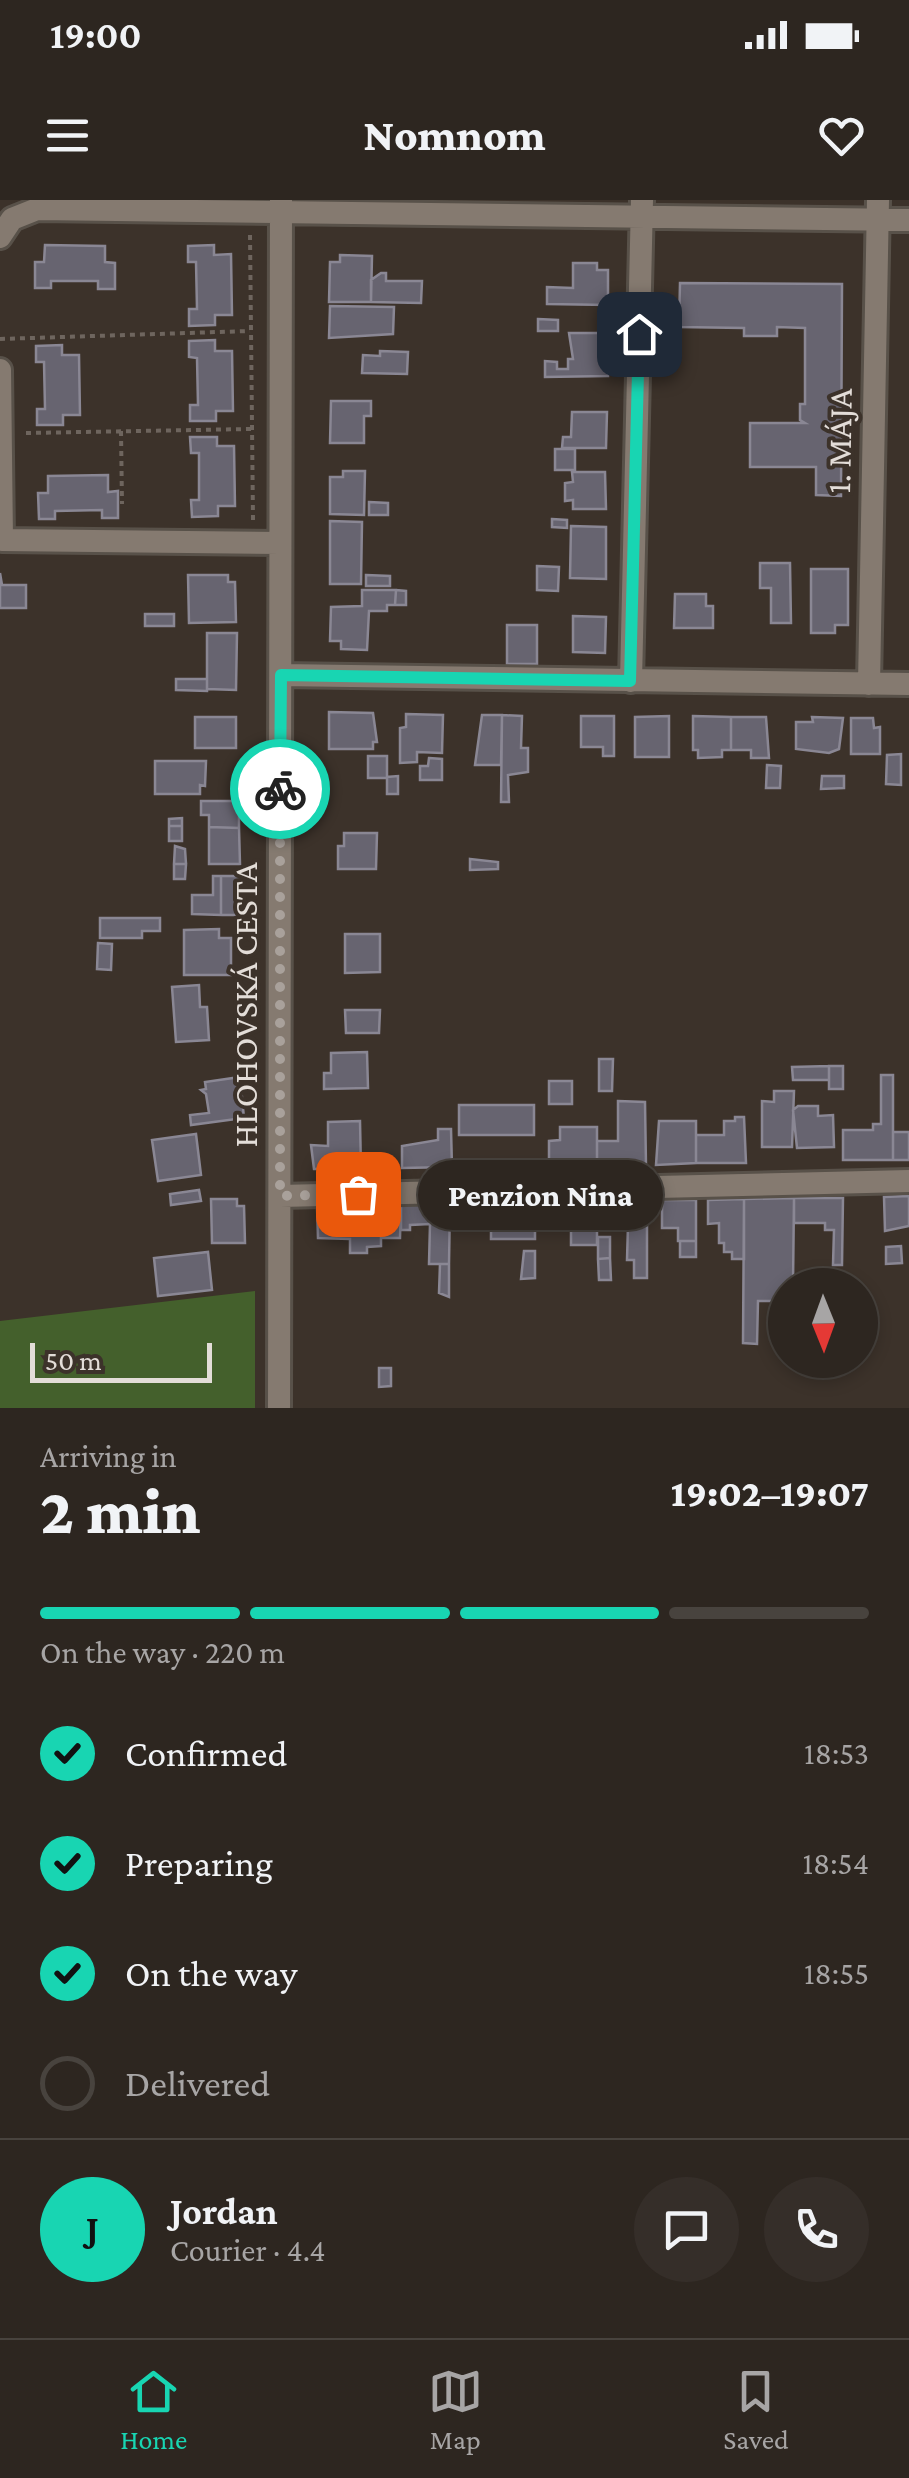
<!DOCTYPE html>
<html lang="en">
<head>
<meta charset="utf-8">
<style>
	:root { --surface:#2d2620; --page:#352e29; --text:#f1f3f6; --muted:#a7a5a5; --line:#48433e; --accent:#18d5b2 }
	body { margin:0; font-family:"Crimson Pro",serif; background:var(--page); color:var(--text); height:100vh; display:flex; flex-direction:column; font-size:38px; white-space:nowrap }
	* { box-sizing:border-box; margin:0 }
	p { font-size:32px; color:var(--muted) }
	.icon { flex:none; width:55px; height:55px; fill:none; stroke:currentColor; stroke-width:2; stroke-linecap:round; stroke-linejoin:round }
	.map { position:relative; height:1208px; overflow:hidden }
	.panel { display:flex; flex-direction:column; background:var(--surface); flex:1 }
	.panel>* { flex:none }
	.needle { width:65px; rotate:179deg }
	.buttons { position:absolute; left:768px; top:1068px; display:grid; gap:20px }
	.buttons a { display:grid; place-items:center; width:110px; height:110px; border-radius:50%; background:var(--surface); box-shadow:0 5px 15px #0003,0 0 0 2px var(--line); font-size:50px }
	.scale { position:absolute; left:30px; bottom:25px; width:182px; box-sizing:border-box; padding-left:10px; border:5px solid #e3ddd8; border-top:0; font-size:28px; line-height:35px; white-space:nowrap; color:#e3ddd8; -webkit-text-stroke:8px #3c322a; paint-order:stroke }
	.pin { position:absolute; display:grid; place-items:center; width:85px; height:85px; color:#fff; margin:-42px; border-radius:20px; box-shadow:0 5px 15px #0006 }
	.courier { position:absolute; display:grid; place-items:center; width:100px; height:100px; margin:-50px; border:8px solid #18d5b2; border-radius:50%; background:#fff; color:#222; box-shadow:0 2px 12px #0007 }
	.bubble { position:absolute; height:70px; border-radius:35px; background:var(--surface); box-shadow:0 5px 15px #0003,0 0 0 2px var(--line); font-size:32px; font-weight:800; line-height:70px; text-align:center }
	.overview em { font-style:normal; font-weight:800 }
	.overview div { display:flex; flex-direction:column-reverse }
	.overview { display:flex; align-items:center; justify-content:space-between; height:170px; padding:0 40px }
	h1 { font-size:65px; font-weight:800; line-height:75px }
	.bar { display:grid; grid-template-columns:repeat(4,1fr); gap:15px 10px; align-content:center; height:120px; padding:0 40px }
	.bar i { height:12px; border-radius:8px; background:var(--line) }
	.bar .selected { background:var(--accent) }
	.bar p { grid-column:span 4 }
	.line { display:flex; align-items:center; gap:25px; padding:0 40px; border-top:2px solid var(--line) }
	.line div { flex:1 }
	.round { display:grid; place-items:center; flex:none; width:105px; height:105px; border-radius:52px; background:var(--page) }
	ol { padding:0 40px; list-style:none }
	li { display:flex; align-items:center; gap:30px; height:110px }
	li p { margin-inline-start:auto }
	li .icon { padding:10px; border-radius:50%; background:var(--accent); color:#111; stroke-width:4 }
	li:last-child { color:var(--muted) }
	li i { width:55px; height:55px; border:5px solid var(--line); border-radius:50% }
	.status { display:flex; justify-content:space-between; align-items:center; height:70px; padding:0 50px; background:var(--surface); direction:ltr }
	.status svg { height:28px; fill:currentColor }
	header { display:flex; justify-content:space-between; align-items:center; height:130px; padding:0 40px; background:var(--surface); font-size:45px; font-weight:800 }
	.dock { display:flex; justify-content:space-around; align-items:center; height:140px; border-top:2px solid var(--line); background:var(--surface); font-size:28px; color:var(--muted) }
	.dock a { display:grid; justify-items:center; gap:5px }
	.dock .selected { color:var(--accent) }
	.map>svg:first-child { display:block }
	.green { fill:#44602c }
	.building { fill:#676470; stroke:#8a8794; stroke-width:2.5 }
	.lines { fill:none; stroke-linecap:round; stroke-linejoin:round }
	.minor-casing { stroke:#585149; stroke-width:28 }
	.path { stroke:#6e655e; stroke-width:4; stroke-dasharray:5 5; stroke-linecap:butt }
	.minor { stroke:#857a70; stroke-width:22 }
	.done { stroke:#a9a19b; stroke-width:10; stroke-dasharray:0 18 }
	.route { stroke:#18d5b2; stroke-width:12 }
	.labels { text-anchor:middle; stroke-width:8; stroke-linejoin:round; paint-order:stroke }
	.street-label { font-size:35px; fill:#e3ddd8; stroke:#3c322a }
</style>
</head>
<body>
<div class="status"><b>19:00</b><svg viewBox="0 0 49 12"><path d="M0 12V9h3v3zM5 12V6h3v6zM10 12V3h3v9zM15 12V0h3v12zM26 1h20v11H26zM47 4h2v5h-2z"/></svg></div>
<header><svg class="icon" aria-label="menu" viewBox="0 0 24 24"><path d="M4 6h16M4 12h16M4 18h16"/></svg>Nomnom<svg class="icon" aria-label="heart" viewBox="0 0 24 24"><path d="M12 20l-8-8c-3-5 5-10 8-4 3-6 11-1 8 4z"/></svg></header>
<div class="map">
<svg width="909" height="1208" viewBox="0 0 909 1208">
	<rect width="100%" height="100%" fill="#3c322a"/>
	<path class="green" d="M255,1091V1208H0V1121Z"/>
	<path class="building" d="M45,45L105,46V62L115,63V89H98V81H51V88H35V62H44Z
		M214,45V55L231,54L232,115H215V125L189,126V109H197L196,62H188V46Z
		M340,55L372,56L371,102H329L330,62H340Z
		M573,63H597V70H608V105L547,104V87L573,88Z
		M381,73H386V81H422L421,103L371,102V80Z
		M680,83L842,84L841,296L816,295V267H750V223H805L800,220V204H805V128L777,127V136H744V128L679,127Z
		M330,106L394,107L393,134L329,138Z
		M538,119L558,120V131H538Z
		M569,133H599V140H608V176L545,177V161L557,162V169H568V159H573Z
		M215,140V151H232L233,211H216V221H190V205H198L197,158L189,157V141Z
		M62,145V155H79L80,215H63V225H37V209H45L44,162H36V146Z
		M380,151L408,152L407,174L362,173L363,155L380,156Z
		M331,201H371V216H364V243H330Z
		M572,212H607L606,248H562L563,237H571Z
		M190,237H217V246H234L235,306H218V316L192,317L191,300H199V253H191Z
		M555,249H575V270H555Z
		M343,271H365L364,315L330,314V277H343Z
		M572,272H605L606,309H573V300L565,301V283L573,282Z
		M108,275V292L118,291V318H102V310L55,311V319H39L38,293H48V276Z
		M369,302L388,303V315H369Z
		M552,319L567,320V328L552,327Z
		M330,321L362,322L361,384H330Z
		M571,326L606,327V379L570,378Z
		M760,363H790L791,423H771V388H760Z
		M537,366L559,367L558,391L537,390Z
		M811,369H848V425H835V433H811Z
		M0,373L2,385H26V408H0Z
		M188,375H228V382H235L236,422L189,423Z
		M366,375L390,376V386H366Z
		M362,390H396L395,405H387V411H369L367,450L341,449V441H330L331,407L362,406Z
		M396,390L406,391V405H395Z
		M675,394H706V406H713V428H674Z
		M145,414H174V426H145Z
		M573,416L606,417L605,453L573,452Z
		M507,425H537V464H507Z
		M207,433H237L236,490L207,489Z
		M176,479H207V491L176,490Z
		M329,512L373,513L377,542H373V549H329Z
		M406,514L443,515L442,553L417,552V562L400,563V528L406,527Z
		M482,515H502L501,565H475Z
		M502,515L522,516L521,548H528V572L508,575L509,602H501Z
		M581,516H614V556H603V547H581Z
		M669,516V557H635V517Z
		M693,516L731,517V550H722V557L698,558V550H693Z
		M195,517H236V548H195Z
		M731,517H766L769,558H751V550H731Z
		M812,517L843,518L839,549L829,553L796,549V522H813Z
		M851,518H873L874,528L880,527V554H851Z
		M901,554V585L886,584L887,555Z
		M368,556H387V578H368Z
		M429,558L442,559V580H420V566H428Z
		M155,561H206L205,586L200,585V594H155Z
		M767,565L781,566L780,588H766Z
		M398,576V594H387V577Z
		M822,576H844V588L821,589Z
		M201,601H239V628L209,627V615H201Z
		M182,618V626H169V619Z
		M169,626H182V641H169Z
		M209,627L239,628L240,664H209Z
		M344,633H377L376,669H338V646H344Z
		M175,646L185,649L186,664H174Z
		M470,659L498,662V669L470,670Z
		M174,664H186L185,679H174Z
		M213,676H221V715L192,714V695H213Z
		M221,676H240V715H221Z
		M100,718H160V731H142V738H100Z
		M219,729V738H231V775H184V730Z
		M345,734H380V772L345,773Z
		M98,743L112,744L111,770L97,769Z
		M199,785L200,807H207L209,840L176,842L172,787Z
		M345,810H380L379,833H346Z
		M367,852L368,888L324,889V873H331V853Z
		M599,859H613L612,891H599Z
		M829,866H843V889H829Z
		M829,866V880H793L792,867Z
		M881,875H893V960H843V930H873V924H881Z
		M240,877L244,918L191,925L190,915L209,913L206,894L201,890L206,889L205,882Z
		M549,881H572V904H549Z
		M774,891H794L792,947H762V901L774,902Z
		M618,901L645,902L646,966H597V941H618Z
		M459,905H534V935H459Z
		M798,906H818V916L833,915L834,947L797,948L793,910Z
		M735,917H744L746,963H696V935H724V921H735Z
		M360,921L361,969H314L311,945L328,946V922Z
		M659,921H696V963L656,965Z
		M560,927H597V966H549V941L560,940Z
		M438,929H451L452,967L402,968V946L438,940Z
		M893,932H909V960H893Z
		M196,934L201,975L158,981L152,940Z
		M199,990L201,1001L171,1005L170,994Z
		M909,996V1026L885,1031L884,997Z
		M794,998H843L842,1065H833L834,1030H825V1023H794Z
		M794,998L793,1085H785V1101H758L757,1144L743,1143L744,999Z
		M211,999H237V1006H244L245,1043H212Z
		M744,999V1059H732V1052H724V1043H719V1023L708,1024V1000Z
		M662,1000H696V1041H678V1028H662Z
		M608,1001H647V1078H634V1060H627L628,1025H608Z
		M597,1002V1045H571V1028H547V1003Z
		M535,1003V1039H491V1014L499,1013V1004Z
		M450,1004L449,1064H429L430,1024L410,1025V1030H401V1005Z
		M401,1005L400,1038H381V1046L367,1047V1053H350V1039L318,1038L317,1006Z
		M598,1037H610V1058L598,1059Z
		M680,1041H696V1057H680Z
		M901,1046L902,1063L886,1064V1047Z
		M524,1051H535V1078L521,1079Z
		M208,1052L212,1090L158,1096L154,1058Z
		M610,1058L611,1080H599L598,1059Z
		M440,1064H449V1097L439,1093Z
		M379,1168H391V1186L379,1187Z"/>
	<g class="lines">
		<defs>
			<path id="minor" d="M0,37L12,19L37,9L909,20
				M0,170L2,340L280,343
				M281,475L909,484
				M631,481L642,0
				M869,484L878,0
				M280,996L909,981
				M279,1208L281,0"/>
		</defs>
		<use href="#minor" class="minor-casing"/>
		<path class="path" d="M250,35L253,320
			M0,139L250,131
			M121,231L122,304
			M26,233L251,229"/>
		<use href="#minor" class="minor"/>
	</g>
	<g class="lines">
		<path class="done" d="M280,589V996L358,994"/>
		<path class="route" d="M280,589L281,475L630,481L639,134"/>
	</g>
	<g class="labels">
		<g class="street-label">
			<text transform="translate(839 241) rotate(-89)" y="12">1. MÁJA</text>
			<text transform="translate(245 805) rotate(-90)" y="12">HLOHOVSKÁ CESTA</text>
		</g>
	</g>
</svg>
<div class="buttons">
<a><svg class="needle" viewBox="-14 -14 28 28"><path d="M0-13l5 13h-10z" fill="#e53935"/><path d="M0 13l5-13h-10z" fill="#a7a5a5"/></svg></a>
</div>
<div class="scale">50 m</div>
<div class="pin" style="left:358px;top:994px;background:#ea580c"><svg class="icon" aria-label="bag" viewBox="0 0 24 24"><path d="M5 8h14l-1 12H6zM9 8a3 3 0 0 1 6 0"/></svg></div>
<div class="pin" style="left:639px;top:134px;background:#1f2937"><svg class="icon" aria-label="home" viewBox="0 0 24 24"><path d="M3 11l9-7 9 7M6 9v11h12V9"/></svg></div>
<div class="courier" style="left:280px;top:589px"><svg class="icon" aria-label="bike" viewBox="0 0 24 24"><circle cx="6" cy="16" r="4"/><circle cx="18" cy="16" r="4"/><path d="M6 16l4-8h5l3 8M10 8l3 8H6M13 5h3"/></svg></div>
<div class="bubble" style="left:418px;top:960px;width:245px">Penzion Nina</div>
</div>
<section class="panel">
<div class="overview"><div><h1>2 min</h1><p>Arriving in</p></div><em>19:02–19:07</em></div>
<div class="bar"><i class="selected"></i><i class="selected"></i><i class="selected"></i><i></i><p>On the way · 220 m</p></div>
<ol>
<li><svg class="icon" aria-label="check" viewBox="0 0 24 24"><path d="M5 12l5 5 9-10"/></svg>Confirmed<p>18:53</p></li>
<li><svg class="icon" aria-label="check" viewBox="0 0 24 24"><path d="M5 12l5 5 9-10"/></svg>Preparing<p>18:54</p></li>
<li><svg class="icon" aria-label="check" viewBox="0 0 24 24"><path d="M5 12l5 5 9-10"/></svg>On the way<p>18:55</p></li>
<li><i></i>Delivered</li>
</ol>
<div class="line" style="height:180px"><b class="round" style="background:var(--accent);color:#111">J</b><div><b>Jordan</b><p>Courier · 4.4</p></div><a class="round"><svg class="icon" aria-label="chat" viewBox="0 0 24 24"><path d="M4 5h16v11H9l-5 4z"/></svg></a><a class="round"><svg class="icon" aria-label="phone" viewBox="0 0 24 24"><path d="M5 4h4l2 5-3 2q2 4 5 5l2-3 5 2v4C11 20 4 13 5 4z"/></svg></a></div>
</section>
<nav class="dock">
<a class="selected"><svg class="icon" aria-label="home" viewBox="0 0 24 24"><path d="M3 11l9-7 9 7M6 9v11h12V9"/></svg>Home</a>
<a><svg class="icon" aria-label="map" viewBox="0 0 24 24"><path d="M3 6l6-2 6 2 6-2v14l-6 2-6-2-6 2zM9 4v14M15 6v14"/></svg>Map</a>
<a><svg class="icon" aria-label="saved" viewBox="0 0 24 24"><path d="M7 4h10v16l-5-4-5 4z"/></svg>Saved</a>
</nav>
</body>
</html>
